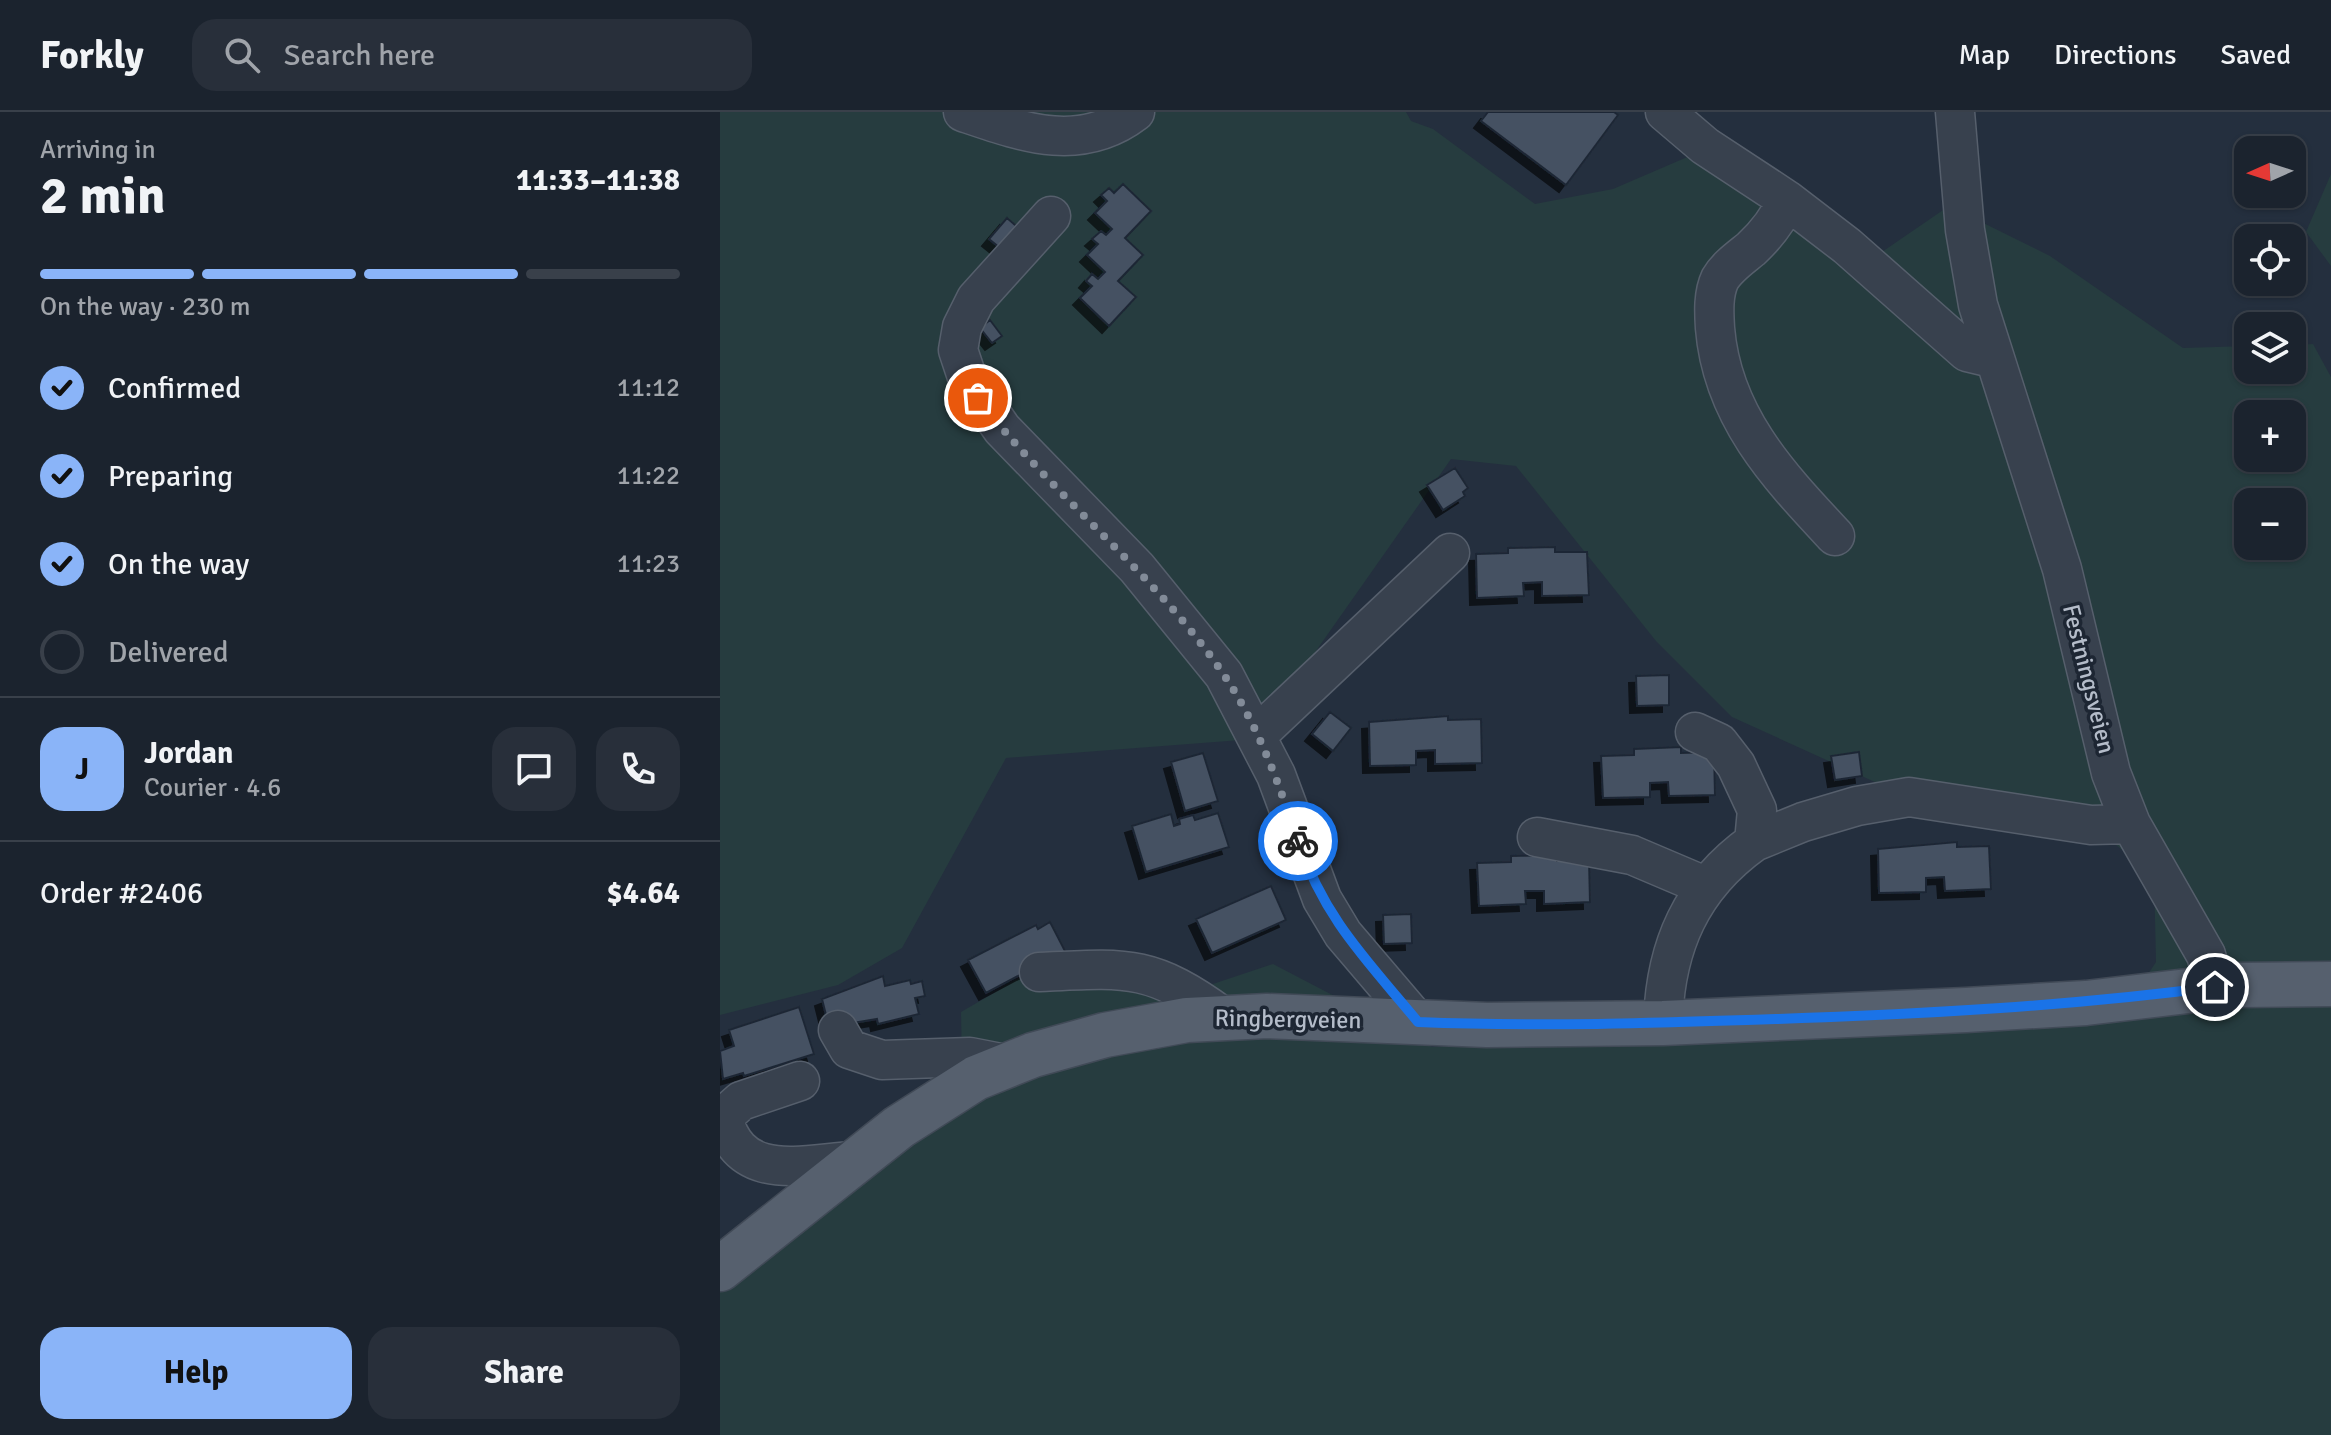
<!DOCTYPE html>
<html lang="en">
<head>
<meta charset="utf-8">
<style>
	:root { --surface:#1b232e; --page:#282f3a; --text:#f1f3f6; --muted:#a0a4aa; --line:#39404a; --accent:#8ab4f8 }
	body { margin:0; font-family:Signika,sans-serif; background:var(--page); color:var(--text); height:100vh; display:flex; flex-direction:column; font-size:30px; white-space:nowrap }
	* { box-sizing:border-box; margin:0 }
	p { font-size:26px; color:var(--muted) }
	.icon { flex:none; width:44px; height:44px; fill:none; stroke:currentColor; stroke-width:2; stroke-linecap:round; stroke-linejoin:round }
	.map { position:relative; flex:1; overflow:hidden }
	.side { display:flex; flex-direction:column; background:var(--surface); width:720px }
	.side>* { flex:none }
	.needle { width:52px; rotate:267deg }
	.tools { position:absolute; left:1514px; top:24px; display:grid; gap:16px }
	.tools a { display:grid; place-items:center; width:72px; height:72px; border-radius:16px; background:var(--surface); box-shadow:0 2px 6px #0004,0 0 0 2px var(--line); font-size:40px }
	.pin { position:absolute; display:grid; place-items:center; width:68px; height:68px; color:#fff; margin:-34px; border:4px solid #fff; border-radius:50%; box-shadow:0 2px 8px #0007 }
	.courier { position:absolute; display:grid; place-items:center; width:80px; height:80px; margin:-40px; border:6px solid #1a73e8; border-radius:50%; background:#fff; color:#222; box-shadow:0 2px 10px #0007 }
	.headline em { font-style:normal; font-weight:700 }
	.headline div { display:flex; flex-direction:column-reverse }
	.headline { display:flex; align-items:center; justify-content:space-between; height:136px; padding:0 40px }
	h1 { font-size:52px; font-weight:700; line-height:60px }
	.bar { display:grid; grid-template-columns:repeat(4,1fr); gap:12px 8px; align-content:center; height:96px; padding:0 40px }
	.bar i { height:10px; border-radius:6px; background:var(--line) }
	.bar .active { background:var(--accent) }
	.bar p { grid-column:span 4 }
	.line { display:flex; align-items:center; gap:20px; padding:0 40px; border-top:2px solid var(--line) }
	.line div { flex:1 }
	.round { display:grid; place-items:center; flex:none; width:84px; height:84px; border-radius:24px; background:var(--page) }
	ol { padding:0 40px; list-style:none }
	li { display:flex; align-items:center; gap:24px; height:88px }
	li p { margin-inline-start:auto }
	li .icon { padding:8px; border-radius:50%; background:var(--accent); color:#111; stroke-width:4 }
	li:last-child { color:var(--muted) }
	li i { width:44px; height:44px; border:4px solid var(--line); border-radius:50% }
	.cta { display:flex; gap:16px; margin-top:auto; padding:16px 40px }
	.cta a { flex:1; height:92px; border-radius:24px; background:var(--accent); color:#111; font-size:32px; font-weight:700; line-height:92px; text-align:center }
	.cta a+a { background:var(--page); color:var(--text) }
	header { display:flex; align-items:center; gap:48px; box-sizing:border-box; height:112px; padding:0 40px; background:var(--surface); border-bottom:2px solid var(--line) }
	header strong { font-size:38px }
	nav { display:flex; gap:44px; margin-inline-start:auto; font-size:28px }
	.search { width:560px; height:72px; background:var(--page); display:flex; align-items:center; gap:20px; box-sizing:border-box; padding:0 28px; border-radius:24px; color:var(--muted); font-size:30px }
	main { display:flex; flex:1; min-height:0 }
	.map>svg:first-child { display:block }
	.green { fill:#263c3f; fill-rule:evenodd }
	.building { fill:#455162; stroke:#1f2835; stroke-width:2; filter:url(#shadow) }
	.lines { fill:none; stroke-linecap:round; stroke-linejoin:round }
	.minor-casing { stroke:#565f6c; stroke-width:41 }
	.major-casing { stroke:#414a57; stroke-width:47 }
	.minor { stroke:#38414e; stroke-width:38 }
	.major { stroke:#56606e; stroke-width:44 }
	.done { stroke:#828b98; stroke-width:8; stroke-dasharray:0 14.4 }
	.route { stroke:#1a73e8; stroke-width:10 }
	.labels { text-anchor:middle; stroke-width:7; stroke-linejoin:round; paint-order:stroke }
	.street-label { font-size:24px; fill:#b4bcc9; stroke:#1d2633 }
</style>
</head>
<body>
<header>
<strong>Forkly</strong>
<div class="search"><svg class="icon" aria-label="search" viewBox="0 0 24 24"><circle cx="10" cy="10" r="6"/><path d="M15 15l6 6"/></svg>Search here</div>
<nav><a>Map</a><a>Directions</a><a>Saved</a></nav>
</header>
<main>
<section class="side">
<div class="headline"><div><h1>2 min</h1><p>Arriving in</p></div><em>11:33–11:38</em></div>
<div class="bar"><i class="active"></i><i class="active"></i><i class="active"></i><i></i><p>On the way · 230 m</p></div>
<ol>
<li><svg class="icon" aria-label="check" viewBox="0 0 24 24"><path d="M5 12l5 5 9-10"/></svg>Confirmed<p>11:12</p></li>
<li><svg class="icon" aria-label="check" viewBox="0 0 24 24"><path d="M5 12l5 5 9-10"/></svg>Preparing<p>11:22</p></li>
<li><svg class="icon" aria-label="check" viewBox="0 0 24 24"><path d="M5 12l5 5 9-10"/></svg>On the way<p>11:23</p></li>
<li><i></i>Delivered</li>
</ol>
<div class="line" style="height:144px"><b class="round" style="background:var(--accent);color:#111">J</b><div><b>Jordan</b><p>Courier · 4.6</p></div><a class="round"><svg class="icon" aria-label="chat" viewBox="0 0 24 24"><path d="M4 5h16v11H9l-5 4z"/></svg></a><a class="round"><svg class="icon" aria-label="phone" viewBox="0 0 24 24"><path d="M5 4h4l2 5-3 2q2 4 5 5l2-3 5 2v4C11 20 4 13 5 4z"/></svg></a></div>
<div class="line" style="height:104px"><div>Order #2406</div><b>$4.64</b></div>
<div class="cta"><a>Help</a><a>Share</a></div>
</section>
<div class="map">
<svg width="1611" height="1323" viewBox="0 0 1611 1323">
	<defs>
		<filter id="shadow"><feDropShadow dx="-7" dy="7" stdDeviation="0" flood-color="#0009"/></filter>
	</defs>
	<rect width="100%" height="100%" fill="#242f3e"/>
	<path class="green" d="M0,0H686L691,9L713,17L815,92L893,77L979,40L1143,153L1229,94L1330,144L1463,236L1528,234V258H1572V233L1593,232L1611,265V1323H0V1133L242,952L241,900L305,863L466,881L553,852L712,935L1407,894L1436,850L1434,763L1354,700L1157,671L1012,605L936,529L796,354L731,347L534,627L286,646L182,836L118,873L0,903ZM1528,302H1572V346H1528ZM1528,390H1572V434H1528Z
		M1611,62V154L1586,120Z"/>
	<path class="building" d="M768,0H894L898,3L846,73L761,9Z
		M403,72L431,99L405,126L423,143L398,169L416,185L389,214L360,186L372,174L366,169L372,162L378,167L385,160L367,143L378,132L372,127L381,119L386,123L392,117L375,101L387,89L381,83L389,76L394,81Z
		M287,106L302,119L285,140L269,127Z
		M270,208L282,224L272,231L260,216Z
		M735,356L748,376L743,380L745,384L723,398L707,373Z
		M835,435V440H867L869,483L822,484V470L803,471L804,484L757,486L756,442L788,441V436Z
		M949,563V593L917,594L916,564Z
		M610,600L631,616L613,639L592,622Z
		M728,604V608L761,607L762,651L715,652V638L696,639V653L650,654L649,610Z
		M961,635V641L994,640L995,683L949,684L948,670L930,671V685L883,686L881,644L914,643V637Z
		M1139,640L1142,664L1115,668L1111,644Z
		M483,641L498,689L465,699L451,650Z
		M498,701L509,735L426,760L412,714L451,702L454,714L460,712L459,707L473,703L475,708Z
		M1237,730V735L1269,734L1271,777L1225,779L1224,765L1206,766V780L1159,781L1158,737Z
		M837,743V749L869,748L870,790L824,792V779H805L806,792L759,794L757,751L791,750V744Z
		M551,774L566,808L492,841L476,807Z
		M691,802L692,831L664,832L663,803Z
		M330,810L345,839L266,881L248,848L316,813L318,817Z
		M163,864L165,874L190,868L191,872L202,869L205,884L195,886L199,902L158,912L157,907L109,915L102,887Z
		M79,895L94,942L24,964L23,961L3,967L0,939L14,934L9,918Z"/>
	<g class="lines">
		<defs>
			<path id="minor" d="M243,0C302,20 360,42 415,0
				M945,0L985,34L1067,88L1127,134L1247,240L1272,246
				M1235,0L1245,118L1258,193L1342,457L1391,661L1411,712L1486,843L1495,875
				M1067,88C1059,106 1046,123 1031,137C1020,146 1007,155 1000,167C993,182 994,200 995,216C1002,304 1058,363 1115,424
				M331,104L256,187L242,215L238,238L248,268L282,317L417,456L504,563L556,663L602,787L623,822L698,910
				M537,623L730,441
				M817,725L912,743L985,774
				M1034,730L1083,710L1137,694L1189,685L1371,713L1411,712
				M319,860C404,856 430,851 502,904
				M943,911C945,835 971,775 1034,730L1037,698L1016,653L999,631L975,620
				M118,918L129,937L162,948L250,945L286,952
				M80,969L21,989L3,1005C20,1073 84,1051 135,1049"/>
			<path id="major" d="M0,1157L179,1015L256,966L313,943L385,923L467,908L547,904L767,913L943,911L1246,898L1366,891L1518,873L1611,872"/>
		</defs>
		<use href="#minor" class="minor-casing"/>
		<use href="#major" class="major-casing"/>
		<use href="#minor" class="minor"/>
		<use href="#major" class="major"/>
	</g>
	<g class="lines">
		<path class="done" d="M258,286C333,385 434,460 504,563C538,613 559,672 578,729"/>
		<path class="route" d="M578,729C605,808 647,848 698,910C818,915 937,911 1057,907C1204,902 1349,894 1495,875"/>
	</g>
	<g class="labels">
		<g class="street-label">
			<text transform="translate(1369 567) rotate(76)" y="8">Festningsveien</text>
			<text transform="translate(568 907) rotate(1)" y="8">Ringbergveien</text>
		</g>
	</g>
</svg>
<div class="tools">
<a><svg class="needle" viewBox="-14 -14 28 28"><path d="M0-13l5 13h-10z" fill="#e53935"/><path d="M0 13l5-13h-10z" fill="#a0a4aa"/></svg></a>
<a><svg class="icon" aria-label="locate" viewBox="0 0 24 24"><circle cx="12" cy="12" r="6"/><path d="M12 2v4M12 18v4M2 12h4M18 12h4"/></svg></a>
<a><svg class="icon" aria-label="layers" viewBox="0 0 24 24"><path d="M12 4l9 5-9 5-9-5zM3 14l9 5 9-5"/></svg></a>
<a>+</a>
<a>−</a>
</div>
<div class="pin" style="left:258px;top:286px;background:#ea580c"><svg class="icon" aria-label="bag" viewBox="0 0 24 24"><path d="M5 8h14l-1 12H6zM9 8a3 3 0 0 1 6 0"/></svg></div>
<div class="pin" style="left:1495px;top:875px;background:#1f2937"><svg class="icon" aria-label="home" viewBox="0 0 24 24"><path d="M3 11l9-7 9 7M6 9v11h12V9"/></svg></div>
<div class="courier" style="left:578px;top:729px"><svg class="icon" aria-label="bike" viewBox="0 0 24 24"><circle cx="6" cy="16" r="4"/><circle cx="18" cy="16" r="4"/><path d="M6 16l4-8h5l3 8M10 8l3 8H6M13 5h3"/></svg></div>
</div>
</main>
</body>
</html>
